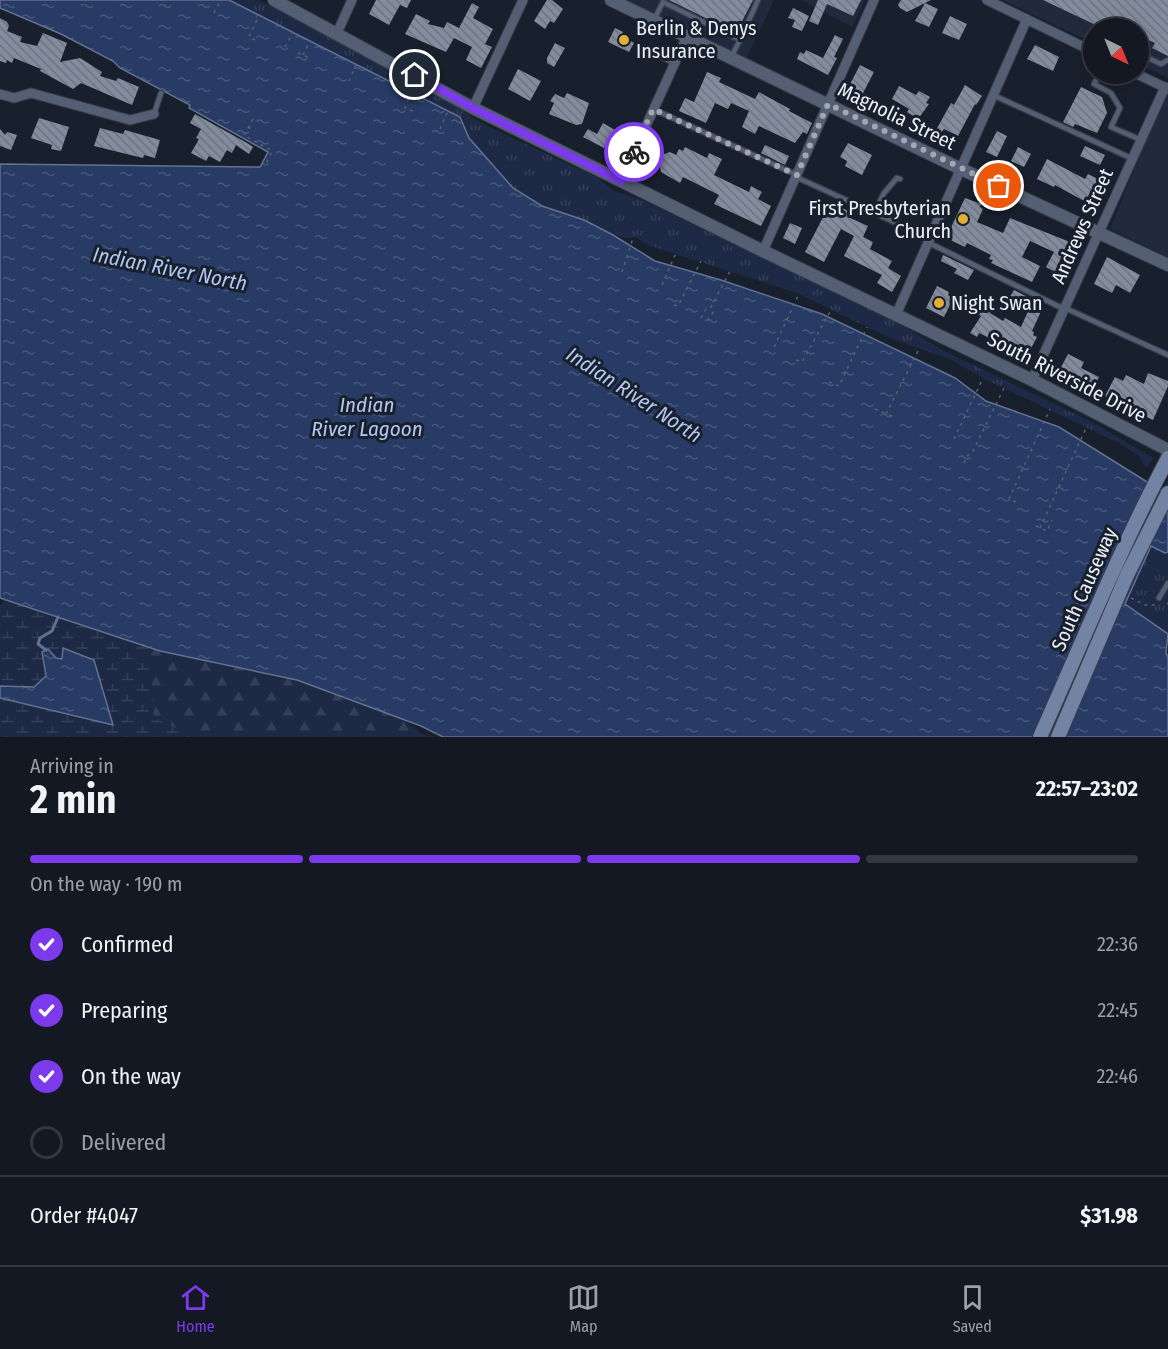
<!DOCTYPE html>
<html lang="en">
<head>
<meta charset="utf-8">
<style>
	:root { --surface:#131822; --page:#20252f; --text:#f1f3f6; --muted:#9da0a5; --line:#323740; --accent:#7c3aed }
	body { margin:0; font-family:"Fira Sans Condensed",sans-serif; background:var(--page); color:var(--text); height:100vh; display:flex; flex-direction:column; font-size:22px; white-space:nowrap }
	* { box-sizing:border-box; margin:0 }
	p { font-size:20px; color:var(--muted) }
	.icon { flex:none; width:33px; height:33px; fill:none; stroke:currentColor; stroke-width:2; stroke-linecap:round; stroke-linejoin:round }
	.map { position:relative; height:737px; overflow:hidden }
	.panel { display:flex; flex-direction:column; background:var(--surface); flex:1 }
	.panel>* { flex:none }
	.needle { width:39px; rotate:137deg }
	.controls { position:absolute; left:1083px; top:18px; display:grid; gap:12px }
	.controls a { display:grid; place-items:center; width:66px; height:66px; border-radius:50%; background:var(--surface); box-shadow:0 6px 24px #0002,0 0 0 2px var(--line); font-size:30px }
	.pin { position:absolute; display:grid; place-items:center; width:51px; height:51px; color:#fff; margin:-26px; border:3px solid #fff; border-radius:50%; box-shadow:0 2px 6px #0007 }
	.courier { position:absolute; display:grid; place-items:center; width:60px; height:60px; margin:-30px; border:4px solid #7c3aed; border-radius:50%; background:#fff; color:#222; box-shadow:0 2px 8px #0007 }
	.head em { font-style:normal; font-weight:700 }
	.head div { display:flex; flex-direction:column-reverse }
	.head { display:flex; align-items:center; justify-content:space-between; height:102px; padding:0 30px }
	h1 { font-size:39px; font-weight:700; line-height:45px }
	.bar { display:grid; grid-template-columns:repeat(4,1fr); gap:9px 6px; align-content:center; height:72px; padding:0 30px }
	.bar i { height:8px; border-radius:4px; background:var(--line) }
	.bar .current { background:var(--accent) }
	.bar p { grid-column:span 4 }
	.line { display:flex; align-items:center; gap:15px; padding:0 30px; border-top:2px solid var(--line) }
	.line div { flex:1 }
	ol { padding:0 30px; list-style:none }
	li { display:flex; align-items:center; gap:18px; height:66px }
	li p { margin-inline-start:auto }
	li .icon { padding:6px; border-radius:50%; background:var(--accent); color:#fff; stroke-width:4 }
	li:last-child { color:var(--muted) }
	li i { width:33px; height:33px; border:3px solid var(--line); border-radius:50% }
	.tabs { display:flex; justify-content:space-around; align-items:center; height:84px; border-top:2px solid var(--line); background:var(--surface); font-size:16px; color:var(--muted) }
	.tabs a { display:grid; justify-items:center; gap:3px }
	.tabs .current { color:var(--accent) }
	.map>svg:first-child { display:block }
	.built { fill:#21293c }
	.grass { fill:url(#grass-tufts) }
	.forest { fill:url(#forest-firs) }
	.wetland { fill:url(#wetland-marsh) }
	.water { fill:url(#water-ripples); stroke:#637191; stroke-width:1.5 }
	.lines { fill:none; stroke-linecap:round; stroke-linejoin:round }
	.stream { stroke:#637191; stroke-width:3 }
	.building { fill:url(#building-back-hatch) }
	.service-casing { stroke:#373d4a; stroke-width:7 }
	.minor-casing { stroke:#373d4a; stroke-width:11 }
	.tertiary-casing { stroke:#373d4a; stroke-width:14 }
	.secondary-casing { stroke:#373d4a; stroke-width:16 }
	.path { stroke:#5b626d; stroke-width:1.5; stroke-dasharray:3 4.5; stroke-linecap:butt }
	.service { stroke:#555f73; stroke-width:4.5 }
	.minor { stroke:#555f73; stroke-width:9 }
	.tertiary { stroke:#555f73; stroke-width:12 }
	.secondary { stroke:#7383a3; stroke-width:14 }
	.done { stroke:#a2a7b2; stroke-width:6; stroke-dasharray:0 10.8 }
	.route { stroke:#7c3aed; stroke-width:8 }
	.poi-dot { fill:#e2af34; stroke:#19202d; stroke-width:2 }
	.labels { text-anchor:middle; stroke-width:6; stroke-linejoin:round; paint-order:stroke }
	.poi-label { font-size:20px; fill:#ecf0f9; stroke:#19202d; text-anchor:start }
	.street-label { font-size:20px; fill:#ecf0f9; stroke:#19202d }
	.water-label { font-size:21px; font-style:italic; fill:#b2c7f1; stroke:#19202d }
</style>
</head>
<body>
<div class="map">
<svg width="1168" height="737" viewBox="0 0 1168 737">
	<defs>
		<pattern id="grass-tufts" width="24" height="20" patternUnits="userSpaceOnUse" patternTransform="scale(1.5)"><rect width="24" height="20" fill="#1e2a45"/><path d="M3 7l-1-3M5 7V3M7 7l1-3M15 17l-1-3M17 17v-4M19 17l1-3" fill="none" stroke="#343f57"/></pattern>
		<pattern id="forest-firs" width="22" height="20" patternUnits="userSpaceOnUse" patternTransform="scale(1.5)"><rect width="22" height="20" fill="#1e2a45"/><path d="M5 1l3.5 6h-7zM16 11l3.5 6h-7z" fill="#343f57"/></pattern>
		<pattern id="wetland-marsh" width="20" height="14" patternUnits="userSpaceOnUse" patternTransform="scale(1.5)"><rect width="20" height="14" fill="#1e2a45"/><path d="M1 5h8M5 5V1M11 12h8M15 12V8" fill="none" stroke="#343f57"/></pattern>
		<pattern id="water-ripples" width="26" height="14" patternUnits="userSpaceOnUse" patternTransform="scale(1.5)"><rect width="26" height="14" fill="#283b65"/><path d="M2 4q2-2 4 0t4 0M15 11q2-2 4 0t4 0" fill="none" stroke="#47587c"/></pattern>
		<pattern id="building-back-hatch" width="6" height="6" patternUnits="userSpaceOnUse" patternTransform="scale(1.5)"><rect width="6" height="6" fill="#838c9c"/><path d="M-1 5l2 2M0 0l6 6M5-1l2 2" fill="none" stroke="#6e7480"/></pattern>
	</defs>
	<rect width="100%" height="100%" fill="#19202d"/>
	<path class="built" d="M622,0H774L746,59Z
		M801,0H865L852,27Z
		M1002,0H1168V78L1139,64L1138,28H1094L1093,43Z
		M1168,87V257L1110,229Z"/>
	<path class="grass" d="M229,0H259L411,77L483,124L598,178L613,191L639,199L896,321L942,350L1094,423L1153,458L1147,468L1142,463L1141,457L1119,443L983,378L952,360L888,337L797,293L648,245L635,237L625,238L612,234L584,220L542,206L513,188L468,138L459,117Z
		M1168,480V634L1108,592Z"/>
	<path class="forest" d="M149,647L297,680L401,718L423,735L435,737H196L153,719Z"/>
	<path class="wetland" d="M5,599L149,647L154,718L196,737H0V698L113,724L64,648L62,660L56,658L46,676L34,687L0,686V606Z"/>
	<path class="water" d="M0,0H229L460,117L469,138L513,188L542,206L584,220L613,235L655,261L721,280L822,314L955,378L986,401L1059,427L1168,495V552L1165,553L1151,546L1125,604L1168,634L1166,653L1168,657V737H443L421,726L297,680L160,651L0,598V164L260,167L268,152L189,108L190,105L120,68L113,61L61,34L0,8Z
		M63,648L94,660L113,725L0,698V686L34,687L46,676L42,652L48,649L56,658L62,659Z"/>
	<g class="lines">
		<path class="stream" d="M46,650L38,644L40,638L52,631L58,617"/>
	</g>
	<path class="building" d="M376,0H411L407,8L400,5L389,25L369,14Z
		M547,0H552L563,9L554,23L550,21L545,29L534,21Z
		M669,0H753L736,33Z
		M818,0H861L853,16L827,4L818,25L809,21Z
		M901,0H931L925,3L938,9L929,27L915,21L925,3L907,12L900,8L898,5Z
		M1043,0H1168V56L1152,48L1155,43L1144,38L1146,33L1116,18L1111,28H1102Z
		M472,3L479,7L473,18L493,29L485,44L492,47L481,68L466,60L472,47L454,38L446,52L405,34L416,14L430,21L428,24L444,28L447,22L459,28Z
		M793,8L809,16L802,31L792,27L795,20L788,18Z
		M950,16L967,24L959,40L942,33Z
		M0,18L7,22L9,26L7,31L22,37L20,42L37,46L43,33L67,43L60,62L80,58L102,72L100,76L116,81L118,78L139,87L132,105L81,83L73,89L40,71L41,69L14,58L12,63L7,60L6,63L0,61Z
		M615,28L623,32L621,36L634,43L629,52L608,42Z
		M835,35L843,39L834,57L837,58L828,75L797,59L800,52L804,54L806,50L823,58Z
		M555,43L565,48L554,67L547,63V58Z
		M1035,45L1059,57L1053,71L1027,59Z
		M860,65L874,72L862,95L848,88Z
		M518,69L541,81L530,101L508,89Z
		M707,72L721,78L719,82L755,99L759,92L790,109L789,111L812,123L807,134L803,132L795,143L759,126L755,134L742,127L749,111L731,103L728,109L715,103L706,123L679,111L685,98L694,102Z
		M965,85L982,96L976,105L975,104L958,136L944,129L934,143L930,141L951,103L954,105Z
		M899,86L916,95L919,91L930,97L926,103L929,104L918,119L907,112L909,109L892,99Z
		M1081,87L1102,97L1107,113L1097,133L1075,124L1073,127L1063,122Z
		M567,93L589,103L582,124L576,125L549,114L554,103L550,101L555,94L564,98Z
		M195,114L247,143L253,147L249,154L236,145L232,153L227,150L220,162L209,156L206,161L191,153L199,139L196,138L201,129L190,123Z
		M39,118L69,127L61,151L51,149L52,145L31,138Z
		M603,123L615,130L604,148L583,137L588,129L597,134Z
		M100,128L123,134L125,130L160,140L155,158L144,155L143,158L94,146Z
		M0,129L5,135L7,132L17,135L11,150L0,146Z
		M997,131L1007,136L997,157L986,152Z
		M848,143L872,155L862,175L845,166L847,161L840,157Z
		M765,145L789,156L785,165L761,153Z
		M1085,146L1105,155L1100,165L1080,156Z
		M685,147L707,158L709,153L722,159L714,175L749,192L751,186L762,192L758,199L771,206L761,226L714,204L719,195L683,177L680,183L661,172L658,156L670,152L676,155L679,149L683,151Z
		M1018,147L1031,154L1024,167L1011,161Z
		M1047,159L1085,179L1088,174L1098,179L1086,202L1055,185L1054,187L1037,179Z
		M965,198L981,204L980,207L983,209L977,222L1003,233L1010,218L1075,244L1069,256L1063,253L1055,272L1046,267L1054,252L1030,241L1022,257L1040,266L1032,282L991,263L993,260L989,259L991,255L967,243L965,247L946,238Z
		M831,202L850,212L848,217L868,226L863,237L873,242L870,249L892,261L888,268L901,276L892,292L877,283L882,275L844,256L854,236L841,229L824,262L805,252Z
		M790,223L802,228L795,244L783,238Z
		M943,255L974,270L968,280L954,273L957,269L941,261Z
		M1107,257L1140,275L1130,293L1116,285L1112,293L1094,284Z
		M937,286L949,292L948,295L953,299L944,317L926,308Z
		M1014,290L1044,305L1032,331L1034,332L1033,335L1037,337L1027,356L979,333L977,337L970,333L981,316L977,314L983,303L992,307L990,313L1003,321L1005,318L1021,327L1029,309L1008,300Z
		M1068,354L1084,362L1081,368L1099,377L1094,388L1059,371Z
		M1148,373L1168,381V386L1153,420L1105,396L1115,377L1123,381L1126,375L1144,384Z"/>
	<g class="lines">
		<defs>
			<path id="service" d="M654,20L663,2L740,40L731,57
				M740,40L758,0
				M639,46L674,63
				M1138,53L1161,64L1168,60
				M1100,74L1094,84L1111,93L1120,108L1111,127L1141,140
				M993,95L1133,159
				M655,110L797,175
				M154,114L161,93
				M796,177L929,238
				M874,213L884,193L897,178L900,179
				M927,242L1064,309
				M1065,308L1168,355
				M1159,598L1168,583"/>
			<path id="minor" d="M987,0L1094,52
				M337,33L352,0
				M1137,74L1168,89
				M0,94L14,98L31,93L130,120L154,114
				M473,108L523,0
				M621,181L687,36
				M763,251L874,0
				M896,315L1027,19
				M1032,380L1165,87"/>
			<path id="tertiary" d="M274,0L473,108L763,251L1032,380L1168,450
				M611,0L959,168L1168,265"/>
			<path id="secondary" d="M1040,737C1082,643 1120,549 1168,458
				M1058,737L1127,575L1168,493"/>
		</defs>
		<use href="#service" class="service-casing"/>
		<use href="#minor" class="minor-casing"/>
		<use href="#tertiary" class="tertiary-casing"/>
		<use href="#secondary" class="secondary-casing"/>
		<path class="path" d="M214,13L221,0
			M255,40L249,37L259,15
			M285,47L293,32
			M298,53L310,58
			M303,55L310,41
			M349,81L356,64
			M411,92L405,108L413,111
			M253,119L244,135L272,151L265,166
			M248,127L255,131
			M440,129L448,111
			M622,272L633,238
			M662,285L676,253
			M674,305L678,306L701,261
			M701,318L706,309L710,307
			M708,321L713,312L711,307L730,271
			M774,347L799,294
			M796,360L802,362L831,310
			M829,382L839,386L867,327
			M875,409L894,417
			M886,414L920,347
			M954,439L983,378
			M964,463L968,455L972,453L1004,388
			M1016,502L1009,499L1050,409
			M1036,526L1047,531L1052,520
			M1040,528L1087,426
			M1131,598L1145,605H1155
			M1168,602V608"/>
		<use href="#service" class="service"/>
		<use href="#minor" class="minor"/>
		<use href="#tertiary" class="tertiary"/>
		<use href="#secondary" class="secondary"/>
	</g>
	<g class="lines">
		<path class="done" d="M634,152L653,109L797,175L828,104L999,186"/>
		<path class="route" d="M415,75L473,108L621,181L634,152"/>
	</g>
	<g class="poi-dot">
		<circle cx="624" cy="40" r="6"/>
		<circle cx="963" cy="219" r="6"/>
		<circle cx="939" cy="303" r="6"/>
	</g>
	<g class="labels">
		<g class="poi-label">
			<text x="636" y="35">Berlin &amp; Denys<tspan x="636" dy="23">Insurance</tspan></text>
			<text x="951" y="215" text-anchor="end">First Presbyterian<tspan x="951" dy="23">Church</tspan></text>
			<text x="951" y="310">Night Swan</text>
		</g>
		<g class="street-label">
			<text transform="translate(897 116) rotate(26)" y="7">Magnolia Street</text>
			<text transform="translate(1082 226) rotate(-66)" y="7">Andrews Street</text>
			<text transform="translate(1067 377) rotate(27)" y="7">South Riverside Drive</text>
			<text transform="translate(1084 589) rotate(-66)" y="7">South Causeway</text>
		</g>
		<g class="water-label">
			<text transform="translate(170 269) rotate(11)" y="7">Indian River North</text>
			<text transform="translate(634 395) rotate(33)" y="7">Indian River North</text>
			<text x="367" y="412">Indian<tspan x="367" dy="24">River Lagoon</tspan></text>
		</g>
	</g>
</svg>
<div class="controls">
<a><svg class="needle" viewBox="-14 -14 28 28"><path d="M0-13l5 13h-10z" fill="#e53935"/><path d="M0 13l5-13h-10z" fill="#9da0a5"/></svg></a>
</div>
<div class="pin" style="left:999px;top:186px;background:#ea580c"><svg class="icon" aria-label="bag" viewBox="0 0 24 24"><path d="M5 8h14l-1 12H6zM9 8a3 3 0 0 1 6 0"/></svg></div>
<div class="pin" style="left:415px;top:75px;background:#1f2937"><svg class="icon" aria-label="home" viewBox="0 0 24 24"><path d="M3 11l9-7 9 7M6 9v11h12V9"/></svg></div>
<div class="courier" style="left:634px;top:152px"><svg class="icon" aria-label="bike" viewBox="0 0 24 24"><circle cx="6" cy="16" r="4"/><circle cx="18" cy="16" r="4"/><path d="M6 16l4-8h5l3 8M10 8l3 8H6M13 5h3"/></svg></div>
</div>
<section class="panel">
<div class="head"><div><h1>2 min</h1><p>Arriving in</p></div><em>22:57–23:02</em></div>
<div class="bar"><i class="current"></i><i class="current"></i><i class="current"></i><i></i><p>On the way · 190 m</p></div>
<ol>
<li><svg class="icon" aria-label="check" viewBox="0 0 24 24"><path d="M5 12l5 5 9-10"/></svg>Confirmed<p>22:36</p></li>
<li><svg class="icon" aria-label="check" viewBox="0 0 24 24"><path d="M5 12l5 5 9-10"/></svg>Preparing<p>22:45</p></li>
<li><svg class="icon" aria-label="check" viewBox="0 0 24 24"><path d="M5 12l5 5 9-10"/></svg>On the way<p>22:46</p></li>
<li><i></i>Delivered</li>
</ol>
<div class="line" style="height:78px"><div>Order #4047</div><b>$31.98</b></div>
</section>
<nav class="tabs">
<a class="current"><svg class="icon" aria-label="home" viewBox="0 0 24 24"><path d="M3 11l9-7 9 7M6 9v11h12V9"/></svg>Home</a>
<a><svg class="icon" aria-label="map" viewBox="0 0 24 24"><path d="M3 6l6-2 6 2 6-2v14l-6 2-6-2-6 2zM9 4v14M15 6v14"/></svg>Map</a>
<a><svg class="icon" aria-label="saved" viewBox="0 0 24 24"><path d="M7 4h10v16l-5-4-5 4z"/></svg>Saved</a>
</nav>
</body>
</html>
